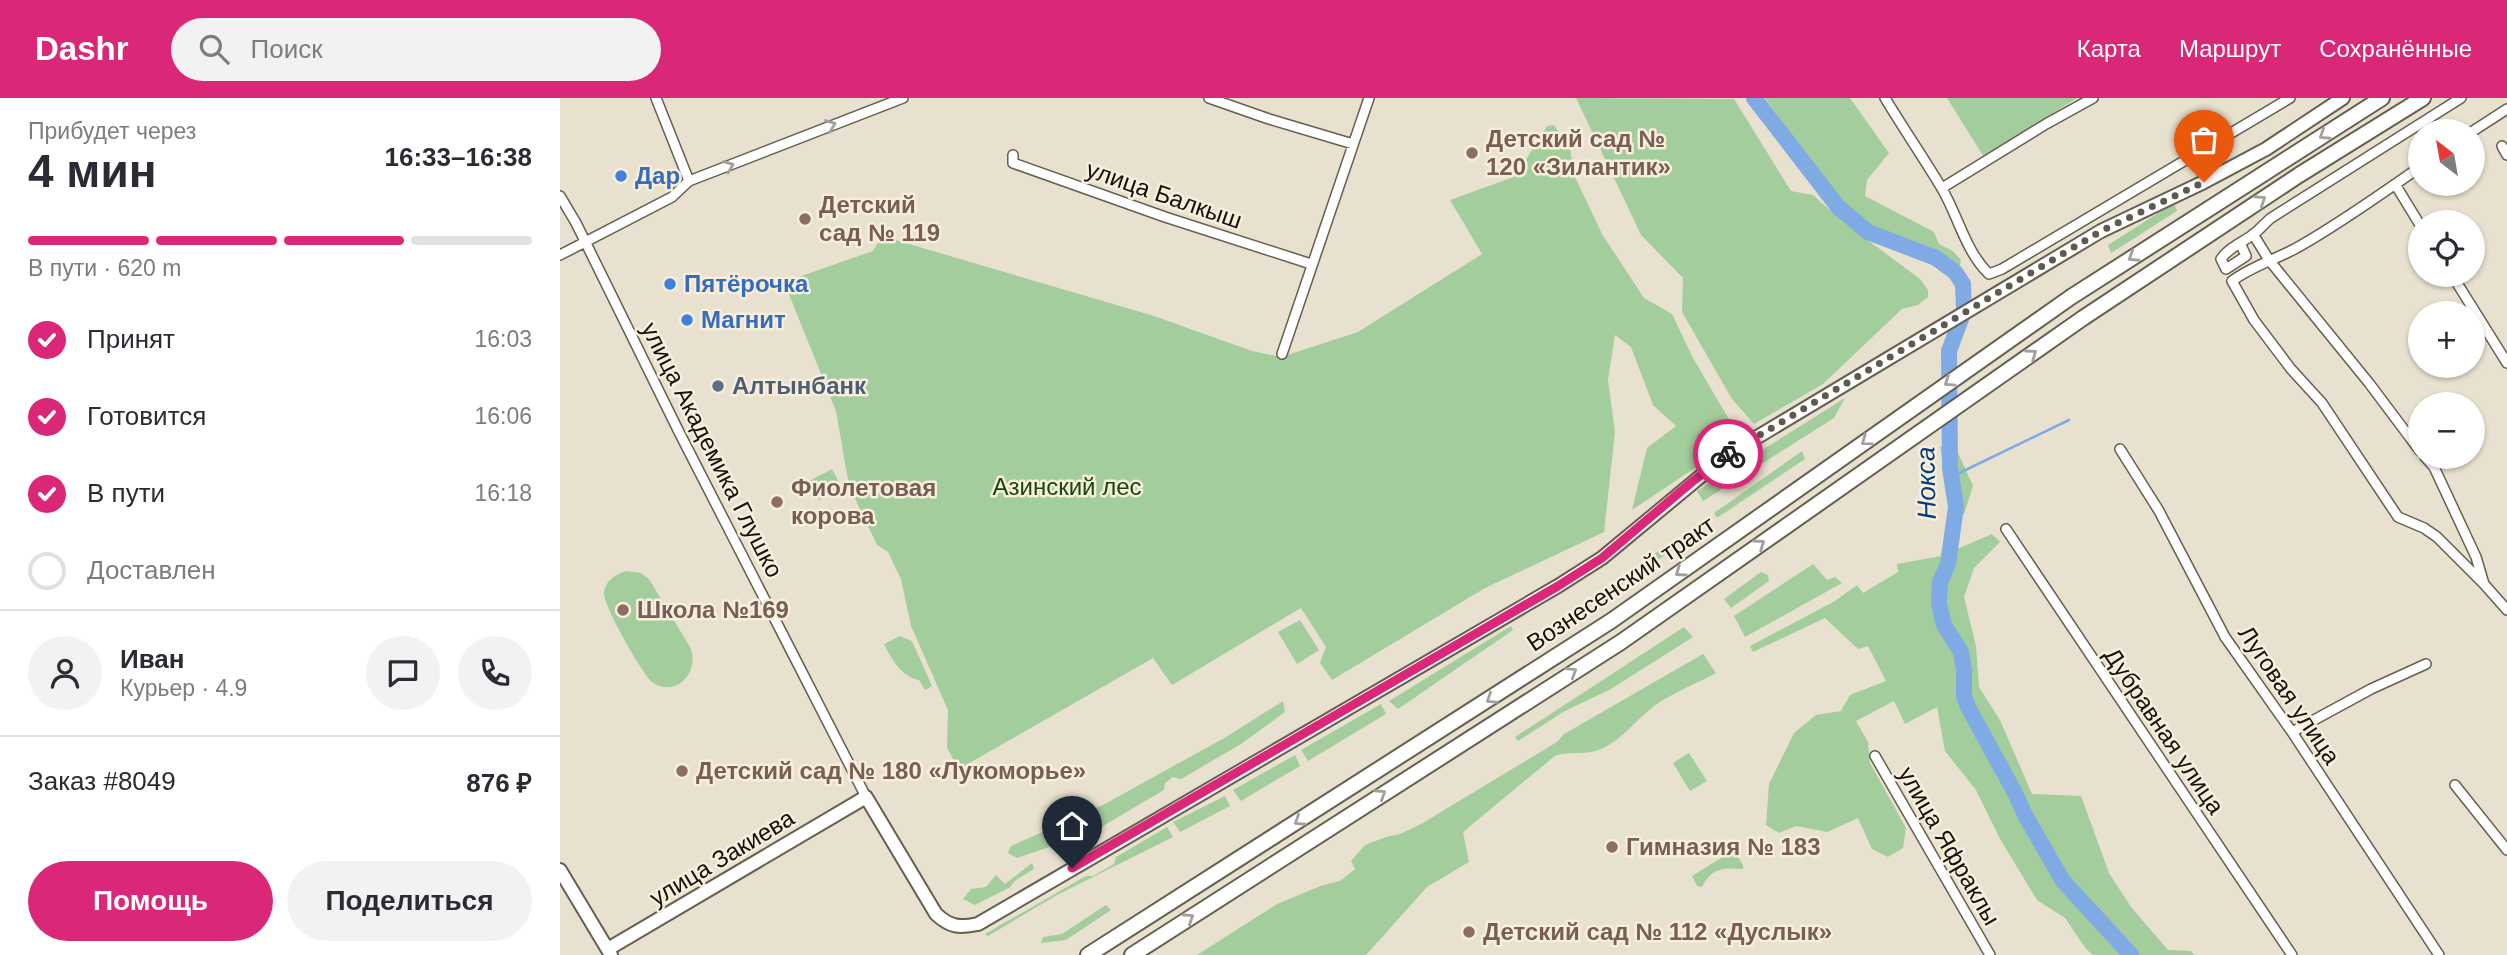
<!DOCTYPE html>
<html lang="ru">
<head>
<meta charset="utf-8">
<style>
	:root { --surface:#fff; --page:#f2f2f3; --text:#2b2b33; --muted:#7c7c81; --line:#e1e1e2; --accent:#db2777 }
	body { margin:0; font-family:Helvetica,sans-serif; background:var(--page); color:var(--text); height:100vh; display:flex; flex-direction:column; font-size:26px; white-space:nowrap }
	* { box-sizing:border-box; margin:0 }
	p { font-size:23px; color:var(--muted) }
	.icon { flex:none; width:38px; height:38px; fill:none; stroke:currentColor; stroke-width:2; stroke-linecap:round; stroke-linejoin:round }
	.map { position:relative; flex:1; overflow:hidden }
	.drawer { display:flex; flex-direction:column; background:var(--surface); width:560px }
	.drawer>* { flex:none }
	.needle { width:46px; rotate:329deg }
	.controls { position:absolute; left:1848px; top:21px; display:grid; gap:14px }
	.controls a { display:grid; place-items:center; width:77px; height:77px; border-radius:50%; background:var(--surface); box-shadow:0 2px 5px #0004; font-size:35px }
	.pin { position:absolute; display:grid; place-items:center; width:60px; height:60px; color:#fff; margin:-72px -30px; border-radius:50% 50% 50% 0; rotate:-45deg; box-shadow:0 0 7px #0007 }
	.pin .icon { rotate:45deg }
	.courier { position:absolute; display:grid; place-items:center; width:70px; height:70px; margin:-35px; border:5px solid #db2777; border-radius:50%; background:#fff; color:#222; box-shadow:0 2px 9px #0007 }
	.headline em { font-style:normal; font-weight:600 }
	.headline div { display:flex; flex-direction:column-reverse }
	.headline { display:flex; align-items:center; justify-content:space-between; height:119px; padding:0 28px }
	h1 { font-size:46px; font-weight:600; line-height:52px }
	.bar { display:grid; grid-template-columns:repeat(4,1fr); gap:10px 7px; align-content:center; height:84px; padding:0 28px }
	.bar i { height:9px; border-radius:5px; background:var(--line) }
	.bar .current { background:var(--accent) }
	.bar p { grid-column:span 4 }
	.line { display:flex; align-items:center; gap:18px; padding:0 28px; border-top:2px solid var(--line) }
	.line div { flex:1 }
	.round { display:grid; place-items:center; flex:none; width:74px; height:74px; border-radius:37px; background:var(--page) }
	ol { padding:0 28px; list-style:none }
	li { display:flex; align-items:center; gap:21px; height:77px }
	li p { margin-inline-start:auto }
	li .icon { padding:7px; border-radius:50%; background:var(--accent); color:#fff; stroke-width:4 }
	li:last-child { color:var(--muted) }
	li i { width:38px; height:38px; border:4px solid var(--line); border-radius:50% }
	.action { display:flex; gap:14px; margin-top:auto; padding:14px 28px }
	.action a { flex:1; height:80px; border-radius:42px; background:var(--accent); color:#fff; font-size:28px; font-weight:600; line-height:80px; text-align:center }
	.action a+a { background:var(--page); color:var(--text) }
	header { display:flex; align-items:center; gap:42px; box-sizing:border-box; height:98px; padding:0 35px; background:var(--accent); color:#fff }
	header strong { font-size:33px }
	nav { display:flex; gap:38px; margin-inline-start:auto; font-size:24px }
	.search { width:490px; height:63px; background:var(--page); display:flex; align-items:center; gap:18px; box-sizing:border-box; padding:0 24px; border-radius:38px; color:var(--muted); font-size:26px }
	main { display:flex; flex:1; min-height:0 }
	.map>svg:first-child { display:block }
	.green { fill:#a3cd9c }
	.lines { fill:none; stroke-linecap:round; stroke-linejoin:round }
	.stream { stroke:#7faae4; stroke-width:2.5 }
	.river { stroke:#7faae4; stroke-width:16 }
	.minor-casing { stroke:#665f4f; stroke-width:12 }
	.tertiary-casing { stroke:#665f4f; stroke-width:16 }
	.secondary-casing { stroke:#665f4f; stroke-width:16 }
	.primary-casing { stroke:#665f4f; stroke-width:18 }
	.minor { stroke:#fff; stroke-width:9 }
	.tertiary { stroke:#fff; stroke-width:12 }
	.secondary { stroke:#fff; stroke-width:12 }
	.primary { stroke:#fff; stroke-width:14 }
	.oneway { stroke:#a1a09d }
	.done { stroke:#5f5a50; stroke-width:7; stroke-dasharray:0 12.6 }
	.route { stroke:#db2777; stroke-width:9 }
	.education-dot { fill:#8d6e63; stroke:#f7eedc; stroke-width:2.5 }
	.shop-dot { fill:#3f7fe0; stroke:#f7eedc; stroke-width:2.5 }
	.service-dot { fill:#5c6f8a; stroke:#f7eedc; stroke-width:2.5 }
	.labels { text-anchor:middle; stroke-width:5; stroke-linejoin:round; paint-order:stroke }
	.education-label { font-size:24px; font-weight:bold; fill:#785e54; stroke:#f7eedc; text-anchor:start }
	.shop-label { font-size:24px; font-weight:bold; fill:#366cbe; stroke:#f7eedc; text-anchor:start }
	.street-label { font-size:24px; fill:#14110b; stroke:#f7eedc }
	.service-label { font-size:24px; font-weight:bold; fill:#4e5e75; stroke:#f7eedc; text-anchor:start }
	.park-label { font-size:24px; fill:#15470e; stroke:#f7eedc }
	.water-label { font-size:26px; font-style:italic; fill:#003c7f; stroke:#f7eedc }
</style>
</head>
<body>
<header>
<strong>Dashr</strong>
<div class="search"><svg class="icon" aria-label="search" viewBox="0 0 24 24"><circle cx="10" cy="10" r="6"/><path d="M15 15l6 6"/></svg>Поиск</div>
<nav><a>Карта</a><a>Маршрут</a><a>Сохранённые</a></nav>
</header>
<main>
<section class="drawer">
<div class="headline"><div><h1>4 мин</h1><p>Прибудет через</p></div><em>16:33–16:38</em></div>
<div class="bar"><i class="current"></i><i class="current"></i><i class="current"></i><i></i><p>В пути · 620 m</p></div>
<ol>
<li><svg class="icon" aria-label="check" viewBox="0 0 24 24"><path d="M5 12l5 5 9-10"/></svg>Принят<p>16:03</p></li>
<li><svg class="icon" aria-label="check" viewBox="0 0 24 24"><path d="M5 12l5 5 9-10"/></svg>Готовится<p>16:06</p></li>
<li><svg class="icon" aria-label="check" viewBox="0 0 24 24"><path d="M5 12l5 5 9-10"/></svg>В пути<p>16:18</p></li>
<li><i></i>Доставлен</li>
</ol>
<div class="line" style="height:126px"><a class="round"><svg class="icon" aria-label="person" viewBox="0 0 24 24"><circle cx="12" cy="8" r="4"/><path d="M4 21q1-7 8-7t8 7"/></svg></a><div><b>Иван</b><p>Курьер · 4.9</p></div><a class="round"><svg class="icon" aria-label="chat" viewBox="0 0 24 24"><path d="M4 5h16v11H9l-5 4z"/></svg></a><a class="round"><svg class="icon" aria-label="phone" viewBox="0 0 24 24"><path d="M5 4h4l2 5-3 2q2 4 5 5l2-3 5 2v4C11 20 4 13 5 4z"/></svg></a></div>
<div class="line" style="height:91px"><div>Заказ #8049</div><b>876 ₽</b></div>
<div class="action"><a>Помощь</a><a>Поделиться</a></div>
</section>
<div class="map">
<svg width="1947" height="857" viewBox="0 0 1947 857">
	<rect width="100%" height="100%" fill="#e9e1cf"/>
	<path class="green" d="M1016,0L1174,1L1231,93L1253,97L1282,123L1360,181L1368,192V199L1358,207L1342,211L1263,286L1194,326L1172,301L1122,214L1123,180L1081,137Z
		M1205,0H1290L1329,55L1307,82L1305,98L1374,134L1379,146L1393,153L1401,162L1399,172L1382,158L1309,130L1281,107Z
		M1387,0H1517L1424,59Z
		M994,27L1010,51L1015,79L1042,136L1084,200L1112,216L1133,260L1180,340L1072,412L1087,350L1116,328L1093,307L1071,249L1055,237L1048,282L1055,334L1044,434L925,490L772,582L760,565L766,549L741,510L612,587L593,560L399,671L387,650L388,612L351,528L341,481L328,454L317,447L289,388L276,313L224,184L313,153L322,138L594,218L692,253L721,259L798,234L922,156L890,102L951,80L962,68L987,28Z
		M1614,105L1617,113L1551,155L1548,147Z
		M1285,300L1274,320L1143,403L1137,393Z
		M1394,346L1413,388L1404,416L1393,415L1380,349Z
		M1242,353L1245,361L1157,420L1154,415Z
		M272,371L282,390L259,402L249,383Z
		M1432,436L1440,444L1414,470L1404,499L1416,548L1419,589L1440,622L1472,696L1521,698L1549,775L1571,809L1608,852L1631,853L1634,857H1533L1526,851L1505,820L1477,802L1440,741L1416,692L1385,653L1377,609L1345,626L1334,603L1296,623L1308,644L1310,665L1346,730L1343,750L1328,759L1312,751L1298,720L1267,734L1236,728L1219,735L1206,727L1209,686L1234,635L1256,617L1281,613L1290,597L1326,583L1308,548L1298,551L1265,520L1193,554L1190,548L1275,503L1297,487L1303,495L1338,474L1337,466L1381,458Z
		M1115,441L1121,446L1028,510L1026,506Z
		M1253,466L1267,482L1275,479L1282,485L1185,539L1174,518Z
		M66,473L81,475L89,481L130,549C141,574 115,601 92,584C82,575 42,506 44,494C46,482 55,477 66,473Z
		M1201,474L1208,477L1209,483L1171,510L1164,501Z
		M740,522L759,552L737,566L718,534Z
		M951,528L953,532L838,611L829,603Z
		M1124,529L1133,539L1051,591L1003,614L958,643L955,639Z
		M340,538L352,543L372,588L365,592L359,582C342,579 332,562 324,546Z
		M1143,556L1156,575C1136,586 1112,595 1094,608C1076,622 1064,640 1043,650C1027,658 1013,653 996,657L903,734L909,764L867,789L806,857H637L717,806L763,787L780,783L795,771L791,763L805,747L826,739L840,736L861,726L997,644L1004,636Z
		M723,603L725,614L681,646L621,681L613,679L605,685L604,692L531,735L457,760L448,755L451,748L543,707L666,639Z
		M821,606L826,616L748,663L741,652Z
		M1129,655L1147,683L1130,693L1113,665Z
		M735,657L740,668L681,703L673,692Z
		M665,698L670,708L620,734L613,724Z
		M607,729L613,739L497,797L428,838L425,836L526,778H533L554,766L556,759Z
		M1174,752L1183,767V771C1164,770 1152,769 1142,789L1137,788L1132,778Z
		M472,765L474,771L456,782L449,790L415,807L403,801L411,791L426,789L436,777L445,786Z
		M546,807L551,812L506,842L481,845L483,839L502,836Z"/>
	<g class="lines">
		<path class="stream" d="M1391,379L1509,322"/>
		<path class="river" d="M1194,0L1278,109L1308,134L1376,160L1395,174L1403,186L1404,213L1389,253L1390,370L1396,409L1388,466L1380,484L1379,506L1384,527L1401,554L1404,572V598L1408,609L1455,695L1466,719L1503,783L1571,857"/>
		<defs>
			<path id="minor" d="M96,0L129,83
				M649,0L709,21L793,46
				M1325,0C1343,30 1363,59 1381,89C1398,117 1405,153 1429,176L1442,171L1730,0
				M1913,33L1947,11
				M1942,48L1947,57
				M453,57V65L605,119L751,166
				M1860,69C1821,96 1782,124 1740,148C1718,161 1693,167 1672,183L1694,222L1731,271L1762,305L1838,419L1864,430L1877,439L1924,486
				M1835,86L1860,127
				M1382,90L1486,26L1533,0
				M0,98L16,125L119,334L306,699
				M1693,136L1709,162L1809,285L1860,353
				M1680,145L1686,158L1666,171L1661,161C1668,150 1683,144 1694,136C1700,131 1705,125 1711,120L1901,0
				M0,157L112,99L129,83L343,0
				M1892,177L1947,265
				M722,256L809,0
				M1560,351L1599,413L1665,539L1732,634L1879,857
				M1865,359L1874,369L1916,459L1924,486L1947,512
				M1446,431L1732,857
				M1732,634L1811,591L1866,566
				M1315,658L1430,857
				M1895,687L1947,752"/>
			<path id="tertiary" d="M48,851L306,699L376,816C390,829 399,830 418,826L998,488L1042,460L1164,359L1541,133L1644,84L1706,51L1783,0"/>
			<path id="secondary" d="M0,772L51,857"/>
			<path id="primary" d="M528,857L1051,523L1511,199L1822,0
				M572,857L1061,544L1523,220L1739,77L1863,0"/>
		</defs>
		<use href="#minor" class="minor-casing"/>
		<use href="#tertiary" class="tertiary-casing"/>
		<use href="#secondary" class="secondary-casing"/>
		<use href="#primary" class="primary-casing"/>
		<use href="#minor" class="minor"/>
		<use href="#tertiary" class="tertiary"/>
		<use href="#secondary" class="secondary"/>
		<use href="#primary" class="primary"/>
	</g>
	<defs><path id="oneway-chevron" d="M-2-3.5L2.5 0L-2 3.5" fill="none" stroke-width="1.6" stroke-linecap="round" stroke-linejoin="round" transform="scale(1.75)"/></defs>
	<g class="oneway">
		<use href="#oneway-chevron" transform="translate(271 27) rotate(-21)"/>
		<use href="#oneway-chevron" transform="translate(1764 37) rotate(147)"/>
		<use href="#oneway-chevron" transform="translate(169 68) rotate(-21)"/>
		<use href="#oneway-chevron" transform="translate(1701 102) rotate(-33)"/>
		<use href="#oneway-chevron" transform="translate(1573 159) rotate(147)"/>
		<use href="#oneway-chevron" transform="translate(1472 256) rotate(-35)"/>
		<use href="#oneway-chevron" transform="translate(1389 284) rotate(146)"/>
		<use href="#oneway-chevron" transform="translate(1306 343) rotate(144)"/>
		<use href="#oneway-chevron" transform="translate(1200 446) rotate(-35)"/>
		<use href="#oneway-chevron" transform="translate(1120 474) rotate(145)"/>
		<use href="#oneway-chevron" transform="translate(1012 574) rotate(-32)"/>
		<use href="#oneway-chevron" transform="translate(931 601) rotate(147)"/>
		<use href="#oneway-chevron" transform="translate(821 696) rotate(-33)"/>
		<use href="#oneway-chevron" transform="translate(739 723) rotate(147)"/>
		<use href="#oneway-chevron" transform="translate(629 820) rotate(-33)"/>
	</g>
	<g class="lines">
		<path class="done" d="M1168,356L1541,133L1644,84"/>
		<path class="route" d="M512,770L998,488L1042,460L1133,383L1168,356"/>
	</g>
	<g class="education-dot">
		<circle cx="912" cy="55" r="7"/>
		<circle cx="245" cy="121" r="7"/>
		<circle cx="217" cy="404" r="7"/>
		<circle cx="63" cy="512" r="7"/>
		<circle cx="122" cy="673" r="7"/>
		<circle cx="1052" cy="749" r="7"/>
		<circle cx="909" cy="834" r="7"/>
	</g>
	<g class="shop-dot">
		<circle cx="61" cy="78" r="7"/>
		<circle cx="110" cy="186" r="7"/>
		<circle cx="127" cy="222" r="7"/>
	</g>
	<circle class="service-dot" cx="158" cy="288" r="7"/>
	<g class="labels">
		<g class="education-label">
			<text x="926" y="49">Детский сад №<tspan x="926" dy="28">120 «Зилантик»</tspan></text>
			<text x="259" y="115">Детский<tspan x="259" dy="28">сад № 119</tspan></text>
			<text x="231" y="398">Фиолетовая<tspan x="231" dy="28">корова</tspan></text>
			<text x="77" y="520">Школа №169</text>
			<text x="136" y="681">Детский сад № 180 «Лукоморье»</text>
			<text x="1066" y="757">Гимназия № 183</text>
			<text x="923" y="842">Детский сад № 112 «Дуслык»</text>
		</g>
		<g class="shop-label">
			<text x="75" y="86">Дар</text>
			<text x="124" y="194">Пятёрочка</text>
			<text x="141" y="230">Магнит</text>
		</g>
		<g class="street-label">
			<text transform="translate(604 97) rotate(19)" y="8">улица Балкыш</text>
			<text transform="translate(152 352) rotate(63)" y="8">улица Академика Глушко</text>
			<text transform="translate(1061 486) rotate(-34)" y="8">Вознесенский тракт</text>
			<text transform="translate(1729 597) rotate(56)" y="8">Луговая улица</text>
			<text transform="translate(1604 633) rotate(56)" y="8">Дубравная улица</text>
			<text transform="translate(1389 748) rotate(60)" y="8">улица Яфраклы</text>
			<text transform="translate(162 760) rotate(-31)" y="8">улица Закиева</text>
		</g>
		<g class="service-label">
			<text x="172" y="296">Алтынбанк</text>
		</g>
		<g class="park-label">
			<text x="507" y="397">Азинский лес</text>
		</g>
		<g class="water-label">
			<text transform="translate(1366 385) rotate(-91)" y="9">Нокса</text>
		</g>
	</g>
</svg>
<div class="controls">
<a><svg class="needle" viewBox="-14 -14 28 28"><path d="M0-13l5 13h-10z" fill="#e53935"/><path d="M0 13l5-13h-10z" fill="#7c7c81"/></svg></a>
<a><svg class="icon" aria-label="locate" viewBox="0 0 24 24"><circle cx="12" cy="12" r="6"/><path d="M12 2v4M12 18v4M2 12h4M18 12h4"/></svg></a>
<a>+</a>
<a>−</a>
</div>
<div class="pin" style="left:1644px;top:84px;background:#ea580c"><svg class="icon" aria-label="bag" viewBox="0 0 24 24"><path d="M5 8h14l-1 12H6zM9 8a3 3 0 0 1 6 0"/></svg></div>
<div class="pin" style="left:512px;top:770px;background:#1f2937"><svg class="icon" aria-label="home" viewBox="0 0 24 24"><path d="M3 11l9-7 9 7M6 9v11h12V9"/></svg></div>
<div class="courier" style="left:1168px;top:356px"><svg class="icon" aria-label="bike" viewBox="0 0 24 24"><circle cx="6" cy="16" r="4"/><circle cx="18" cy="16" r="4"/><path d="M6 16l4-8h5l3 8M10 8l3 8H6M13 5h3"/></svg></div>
</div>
</main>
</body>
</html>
